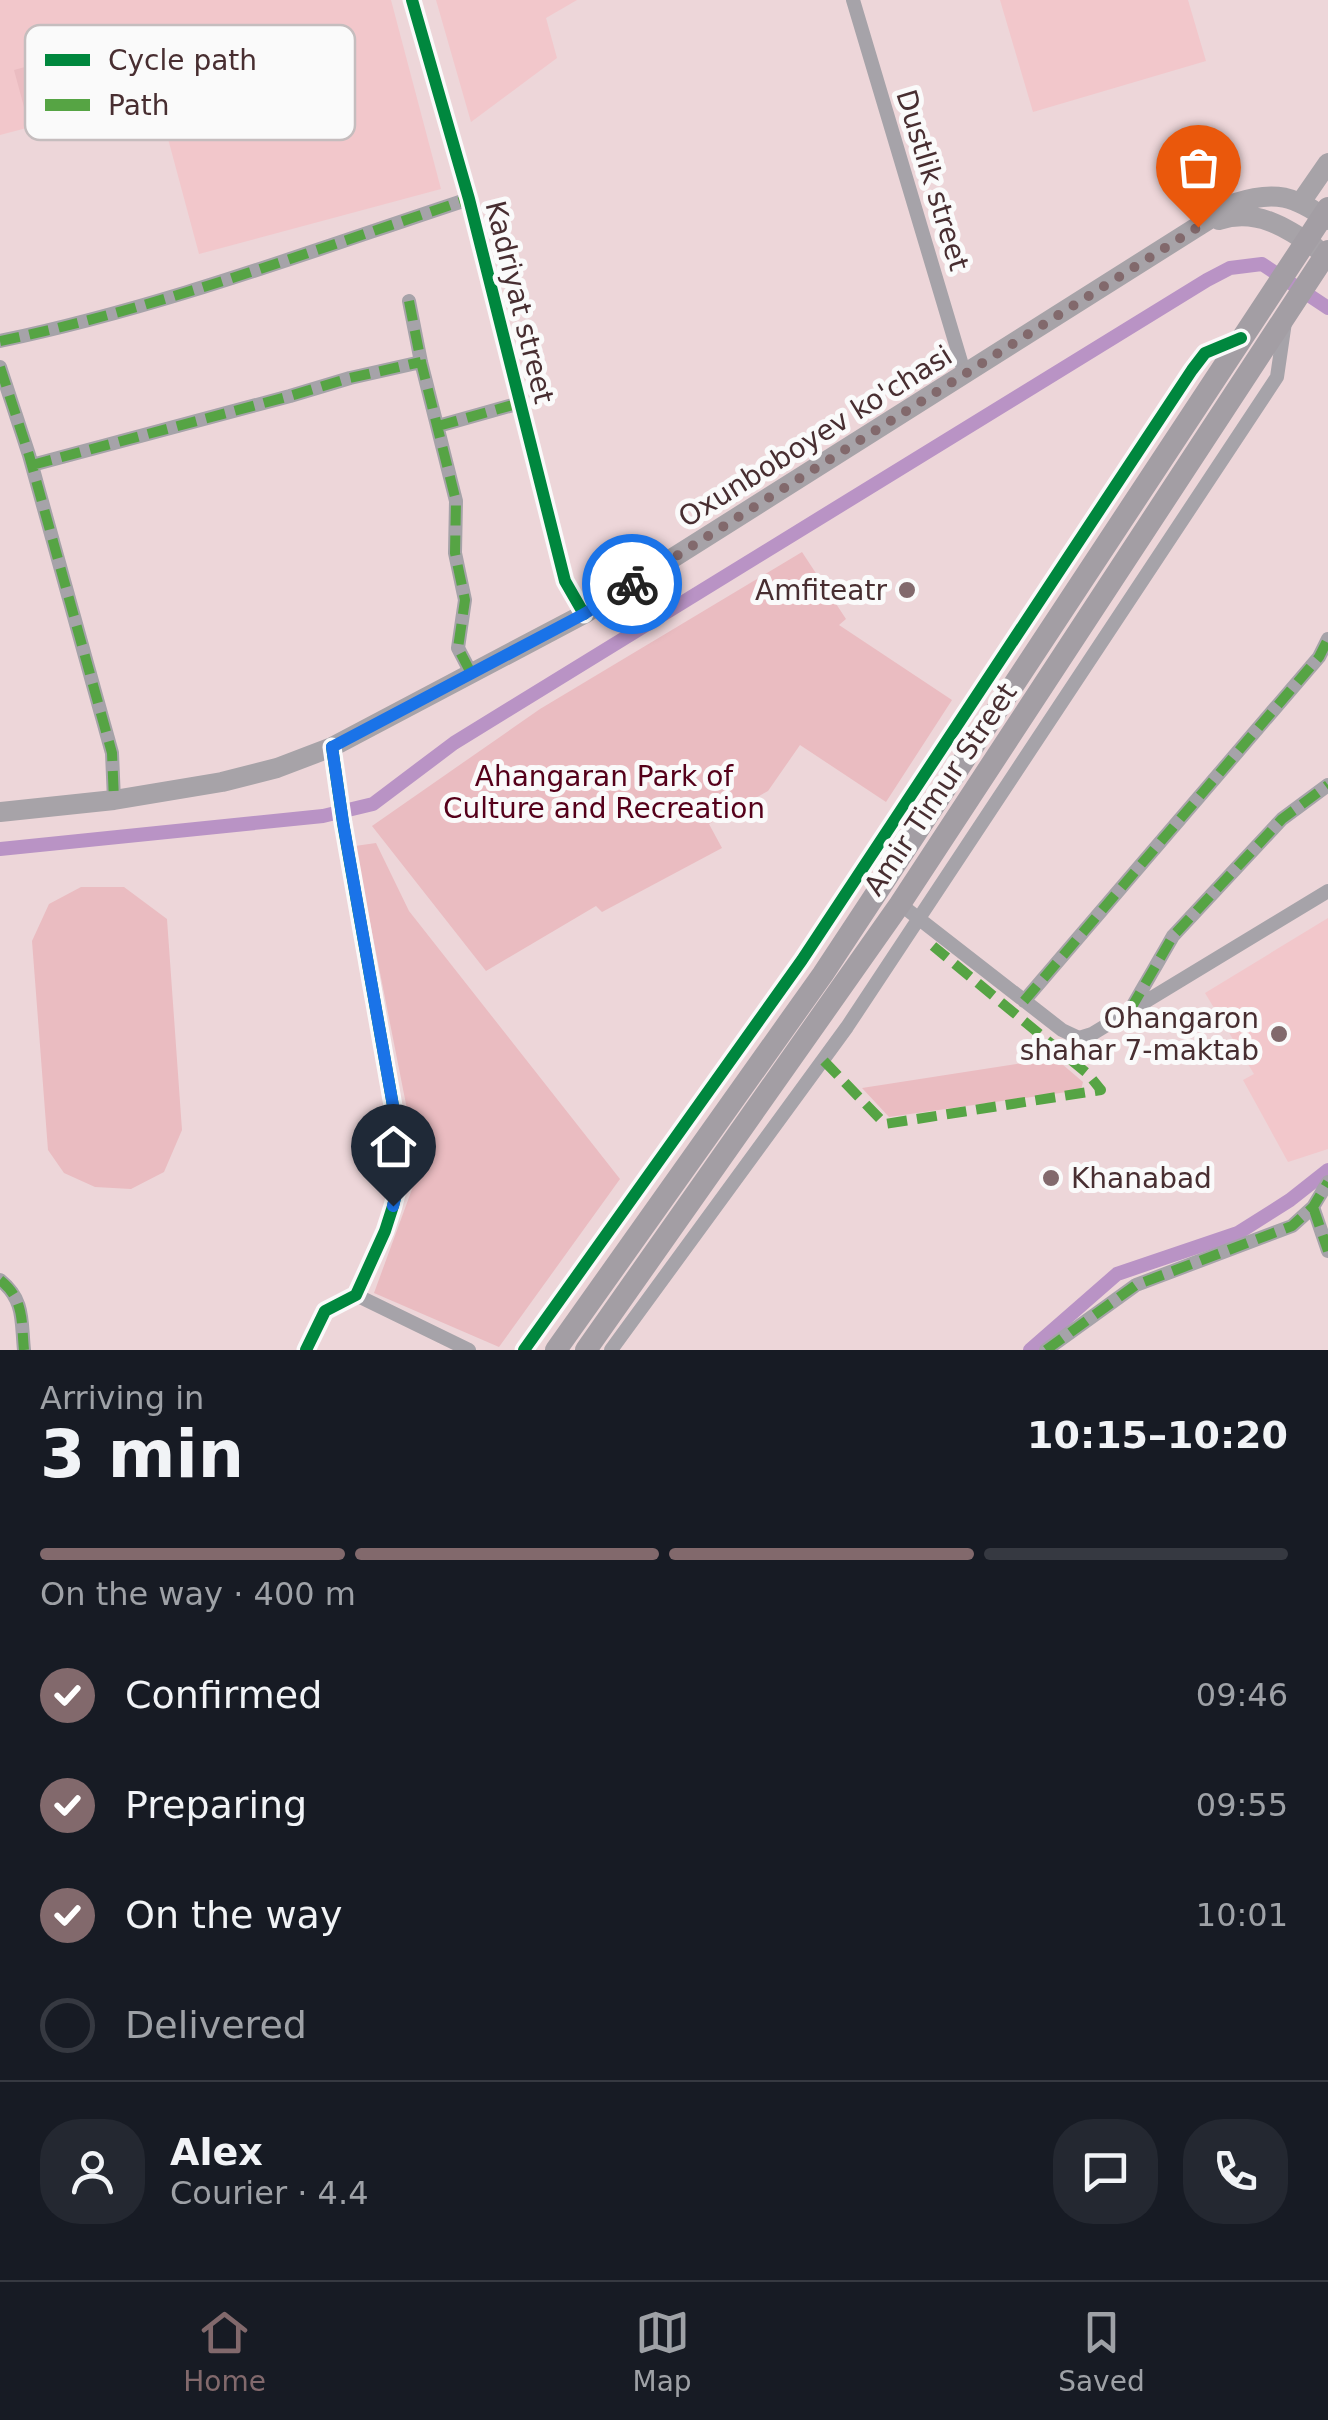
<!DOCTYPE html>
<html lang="en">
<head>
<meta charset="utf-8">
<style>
	:root { --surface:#171b24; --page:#242831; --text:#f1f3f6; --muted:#9ea1a6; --line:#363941; --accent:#82696c }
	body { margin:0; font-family:"DejaVu Sans",sans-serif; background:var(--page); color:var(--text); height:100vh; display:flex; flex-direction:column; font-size:38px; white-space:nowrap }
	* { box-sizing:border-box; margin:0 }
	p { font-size:32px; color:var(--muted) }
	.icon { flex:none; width:55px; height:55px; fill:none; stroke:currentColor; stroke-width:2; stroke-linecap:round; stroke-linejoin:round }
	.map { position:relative; height:1350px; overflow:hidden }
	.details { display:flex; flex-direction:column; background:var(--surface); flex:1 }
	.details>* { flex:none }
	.pin { position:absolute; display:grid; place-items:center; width:85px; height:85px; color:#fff; margin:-102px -42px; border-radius:50% 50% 50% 0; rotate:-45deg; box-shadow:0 0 10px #0007 }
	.pin .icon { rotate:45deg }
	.courier { position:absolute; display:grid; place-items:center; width:100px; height:100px; margin:-50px; border:8px solid #1a73e8; border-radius:50%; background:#fff; color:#222; box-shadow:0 2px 12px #0007 }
	.overview em { font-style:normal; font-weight:700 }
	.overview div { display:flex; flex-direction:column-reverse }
	.overview { display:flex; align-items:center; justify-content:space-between; height:170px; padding:0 40px }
	h1 { font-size:65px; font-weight:700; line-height:75px }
	.bar { display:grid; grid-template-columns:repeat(4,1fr); gap:15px 10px; align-content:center; height:120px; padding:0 40px }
	.bar i { height:12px; border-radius:8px; background:var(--line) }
	.bar .selected { background:var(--accent) }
	.bar p { grid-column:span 4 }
	.line { display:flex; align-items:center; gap:25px; padding:0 40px; border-top:2px solid var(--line) }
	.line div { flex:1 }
	.round { display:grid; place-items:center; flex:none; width:105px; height:105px; border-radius:40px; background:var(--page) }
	ol { padding:0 40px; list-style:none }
	li { display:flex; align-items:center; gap:30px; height:110px }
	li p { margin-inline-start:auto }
	li .icon { padding:10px; border-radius:50%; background:var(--accent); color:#fff; stroke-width:4 }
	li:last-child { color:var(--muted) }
	li i { width:55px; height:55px; border:5px solid var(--line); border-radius:50% }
	.tab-bar { display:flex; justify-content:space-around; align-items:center; height:140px; border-top:2px solid var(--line); background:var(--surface); font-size:28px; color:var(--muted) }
	.tab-bar a { display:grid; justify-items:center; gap:5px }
	.tab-bar .selected { color:var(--accent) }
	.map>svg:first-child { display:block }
	.built { fill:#f2c7cb }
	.green { fill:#eabcc1 }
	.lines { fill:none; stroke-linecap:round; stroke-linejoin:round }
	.canal { stroke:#b993c5; stroke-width:14 }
	.minor { stroke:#a6a3a9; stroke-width:14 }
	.secondary { stroke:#a7a3a8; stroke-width:20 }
	.trunk { stroke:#a39ea4; stroke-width:22 }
	.quiet { stroke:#56a444; stroke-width:10; stroke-dasharray:20 10; stroke-linecap:butt }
	.cycleway-casing { stroke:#fafafa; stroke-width:19 }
	.cycleway { stroke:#00873e; stroke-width:12 }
	.done { stroke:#82696c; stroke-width:10; stroke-dasharray:0 18 }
	.route { stroke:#1a73e8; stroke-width:12 }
	.poi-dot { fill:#82696c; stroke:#fafafa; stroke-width:4 }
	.labels { text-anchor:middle; stroke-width:10; stroke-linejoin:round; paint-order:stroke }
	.street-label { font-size:28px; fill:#482e31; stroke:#fafafa }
	.poi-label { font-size:28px; fill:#482e31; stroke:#fafafa; text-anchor:end }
	.park-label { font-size:28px; fill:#55001a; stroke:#fafafa }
	.key { fill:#fafafa; stroke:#c5bdbe; stroke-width:2.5 }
	.key-label { font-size:28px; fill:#482e31 }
</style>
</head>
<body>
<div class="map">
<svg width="1328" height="1350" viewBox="0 0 1328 1350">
	<rect width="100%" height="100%" fill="#edd6d9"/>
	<path class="built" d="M0,0H391L441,189L199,254L156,94L0,135Z
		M436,0H577L546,18L557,58L471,122Z
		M1000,0H1188L1206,61L1033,112Z
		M1328,918V1149L1288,1162L1243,1080L1254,1074L1205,993Z"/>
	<path class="green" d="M91,49L101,86L24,107L14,70Z
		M802,552L846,619L839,625L952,700L886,802L800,745L768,791L709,824L722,848L602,912L596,906L486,971L372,826L540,709Z
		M376,843L409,911L620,1179L499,1347L374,1293L419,1170L355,846Z
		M81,887H124L167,919L182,1130L164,1172L131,1189L95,1187L64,1173L48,1150L32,941L49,904Z
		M1055,1058L1083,1082L1081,1090L889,1117L862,1088Z"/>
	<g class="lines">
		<path class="canal" d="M0,849L323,816L373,804L454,743L1207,280L1230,268L1262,264L1328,308
			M1030,1350L1117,1274L1238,1233L1290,1200L1328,1170"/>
		<path class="minor" d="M412,0L469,199L565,581L584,614
			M853,0L965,375
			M409,301L421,362L456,501L455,553L465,600L458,648L471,673
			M0,341C159,308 314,250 469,199
			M0,367L29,455L112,753L114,800
			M438,426L520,403
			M32,465L290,396L350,378L421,362
			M900,904L1062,1030L1079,1038L1092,1034L1328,891
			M1024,1001L1319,657L1328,639
			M1132,1007L1173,936L1282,819L1328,785
			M1313,1207L1328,1251
			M0,1280C25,1300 21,1321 24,1350
			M356,1295L469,1350
			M306,1350L325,1311L356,1295L385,1231L393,1206L399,1182L398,1134L343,823L332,747
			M524,1350L802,960L1192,370L1205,353L1240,338
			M611,1350L847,1027L1277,377L1285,322
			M1046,1350L1136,1285L1292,1226L1313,1207L1328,1182"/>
		<path class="secondary" d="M1301,202L1328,163
			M1219,220C1256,208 1286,227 1316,248
			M0,812L114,800L222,782L277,768L332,747L584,614L1235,203C1275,190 1295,196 1328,220"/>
		<path class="trunk" d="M556,1350L823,974L1328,208
			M586,1350L900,904L1328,251"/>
		<path class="quiet" d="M409,301L421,362L456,501L455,553L465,600L458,648L471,673
			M0,341C159,308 314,250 469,199
			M0,367L29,455L112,753L114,800
			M438,426L520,403
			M32,465L290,396L350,378L421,362
			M1024,1001L1319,657L1328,639
			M1130,1010L1173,936L1282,819L1328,785
			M824,1061L885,1124L1101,1090L1088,1074L933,946
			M1313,1207L1328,1251
			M0,1280C25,1300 21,1321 24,1350
			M1046,1350L1136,1285L1292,1226L1313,1207L1328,1182"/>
		<defs>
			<path id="cycleway" d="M412,0L469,199L565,581L584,614
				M306,1350L325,1311L356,1295L385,1231L393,1206L399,1182L398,1134L343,823L332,747
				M524,1350L802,960L1192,370L1205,353L1241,338"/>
		</defs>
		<use href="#cycleway" class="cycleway-casing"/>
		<use href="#cycleway" class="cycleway"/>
	</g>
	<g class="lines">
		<path class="done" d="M632,584L1198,227"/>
		<path class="route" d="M393,1206L399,1182L398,1134L343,822L332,747L584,614L632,584"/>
	</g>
	<g class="poi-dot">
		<circle cx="907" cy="590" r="10"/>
		<circle cx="1279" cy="1034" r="10"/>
		<circle cx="1051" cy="1178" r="10"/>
	</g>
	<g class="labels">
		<g class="street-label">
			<text transform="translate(933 180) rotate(73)" y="10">Dustlik street</text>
			<text transform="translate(520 302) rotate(76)" y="10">Kadriyat street</text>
			<text transform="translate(815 436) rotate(-32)" y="10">Oxunboboyev ko'chasi</text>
			<text transform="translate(940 789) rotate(-56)" y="10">Amir Timur Street</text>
		</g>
		<g class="poi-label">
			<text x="887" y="600">Amfiteatr</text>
			<text x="1259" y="1028">Ohangaron<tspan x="1259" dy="32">shahar 7-maktab</tspan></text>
			<text x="1071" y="1188" text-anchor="start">Khanabad</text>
		</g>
		<g class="park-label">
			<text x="604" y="786">Ahangaran Park of<tspan x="604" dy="32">Culture and Recreation</tspan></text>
		</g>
	</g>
	<rect x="25" y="25" width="330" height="115" rx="15" class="key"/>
	<rect x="45" y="54" width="45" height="12" fill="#00873e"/>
	<rect x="45" y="99" width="45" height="12" fill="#56a444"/>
	<g class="key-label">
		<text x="108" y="70">Cycle path</text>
		<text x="108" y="115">Path</text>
	</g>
</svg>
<div class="pin" style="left:1198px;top:227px;background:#ea580c"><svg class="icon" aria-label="bag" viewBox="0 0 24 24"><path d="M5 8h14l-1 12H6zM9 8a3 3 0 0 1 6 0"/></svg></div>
<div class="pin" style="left:393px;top:1206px;background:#1f2937"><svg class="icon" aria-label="home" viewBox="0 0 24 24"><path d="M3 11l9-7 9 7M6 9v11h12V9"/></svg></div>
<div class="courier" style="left:632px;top:584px"><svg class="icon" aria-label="bike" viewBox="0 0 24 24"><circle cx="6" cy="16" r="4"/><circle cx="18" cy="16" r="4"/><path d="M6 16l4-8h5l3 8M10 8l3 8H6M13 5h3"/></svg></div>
</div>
<section class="details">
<div class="overview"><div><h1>3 min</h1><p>Arriving in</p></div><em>10:15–10:20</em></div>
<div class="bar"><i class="selected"></i><i class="selected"></i><i class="selected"></i><i></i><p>On the way · 400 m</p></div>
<ol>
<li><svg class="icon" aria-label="check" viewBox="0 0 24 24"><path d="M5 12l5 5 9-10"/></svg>Confirmed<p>09:46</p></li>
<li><svg class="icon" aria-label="check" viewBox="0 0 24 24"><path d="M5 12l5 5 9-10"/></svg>Preparing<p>09:55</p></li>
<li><svg class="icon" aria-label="check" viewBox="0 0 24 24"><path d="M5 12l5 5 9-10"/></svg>On the way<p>10:01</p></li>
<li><i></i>Delivered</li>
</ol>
<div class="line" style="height:180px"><a class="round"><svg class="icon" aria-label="person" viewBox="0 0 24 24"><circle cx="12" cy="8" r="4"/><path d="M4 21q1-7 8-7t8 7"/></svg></a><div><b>Alex</b><p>Courier · 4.4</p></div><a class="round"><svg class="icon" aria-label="chat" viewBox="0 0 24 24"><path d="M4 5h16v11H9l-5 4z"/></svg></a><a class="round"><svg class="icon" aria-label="phone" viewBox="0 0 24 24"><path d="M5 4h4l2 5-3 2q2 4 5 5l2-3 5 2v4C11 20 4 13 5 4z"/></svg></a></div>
</section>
<nav class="tab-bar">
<a class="selected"><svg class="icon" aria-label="home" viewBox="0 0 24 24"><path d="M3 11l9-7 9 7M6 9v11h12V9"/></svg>Home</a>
<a><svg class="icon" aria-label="map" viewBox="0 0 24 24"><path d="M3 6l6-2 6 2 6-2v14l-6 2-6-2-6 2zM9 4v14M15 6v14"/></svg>Map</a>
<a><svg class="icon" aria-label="saved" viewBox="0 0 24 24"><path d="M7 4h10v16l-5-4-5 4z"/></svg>Saved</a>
</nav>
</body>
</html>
